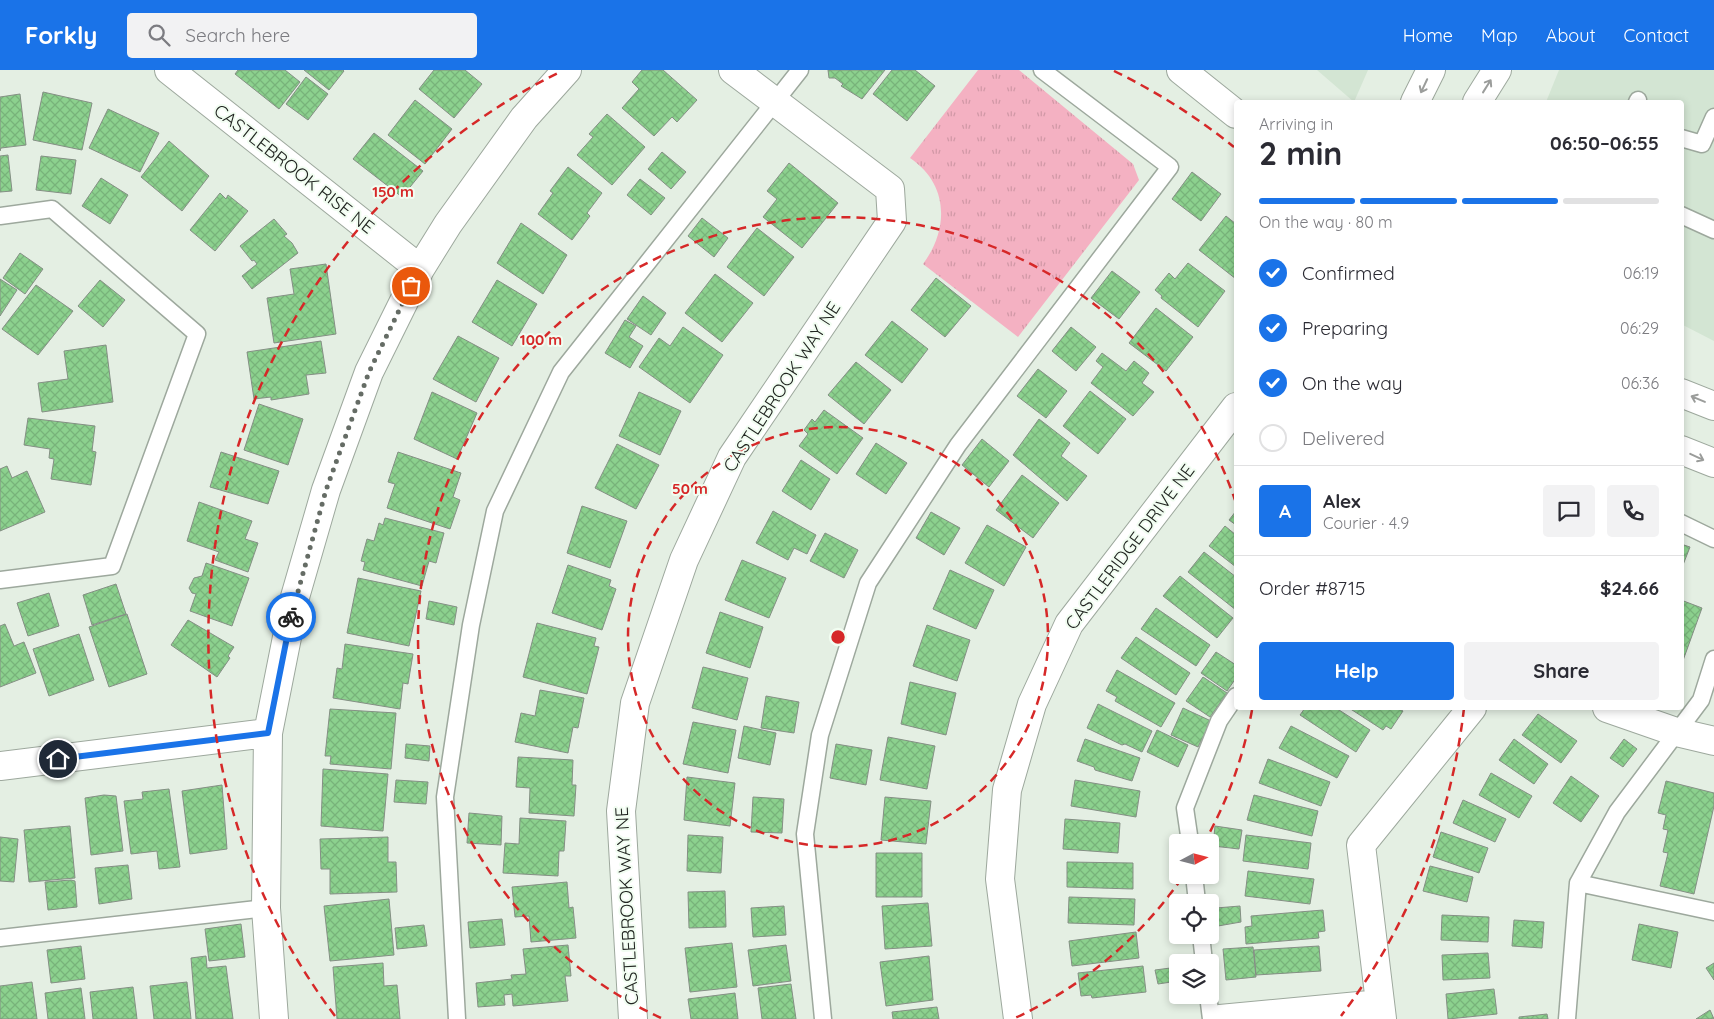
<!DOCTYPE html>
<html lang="en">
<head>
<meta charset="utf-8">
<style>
	:root { --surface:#fff; --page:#f2f2f3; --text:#2b2b33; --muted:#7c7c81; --line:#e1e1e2; --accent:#1a73e8 }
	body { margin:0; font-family:Quicksand,sans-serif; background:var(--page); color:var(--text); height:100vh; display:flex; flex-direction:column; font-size:19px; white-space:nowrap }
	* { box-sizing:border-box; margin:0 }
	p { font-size:16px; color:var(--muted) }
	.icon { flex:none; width:28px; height:28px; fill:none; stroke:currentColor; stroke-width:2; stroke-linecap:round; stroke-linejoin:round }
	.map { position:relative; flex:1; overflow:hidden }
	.drawer { position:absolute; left:1234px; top:30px; width:450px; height:610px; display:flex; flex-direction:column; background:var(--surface); border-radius:5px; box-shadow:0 2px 8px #0003 }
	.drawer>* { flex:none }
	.needle { width:32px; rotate:83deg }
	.fabs { position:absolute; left:1169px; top:764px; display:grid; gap:10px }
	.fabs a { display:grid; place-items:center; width:50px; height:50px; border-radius:5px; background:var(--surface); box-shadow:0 2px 8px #0003; font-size:25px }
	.pin { position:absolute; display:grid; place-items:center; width:42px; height:42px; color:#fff; margin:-21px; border:2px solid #fff; border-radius:50%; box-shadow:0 1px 5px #0007 }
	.courier { position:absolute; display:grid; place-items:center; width:50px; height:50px; margin:-25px; border:4px solid #1a73e8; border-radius:50%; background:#fff; color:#222; box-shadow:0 1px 6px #0007 }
	.overview em { font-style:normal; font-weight:700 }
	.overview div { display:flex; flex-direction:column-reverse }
	.overview { display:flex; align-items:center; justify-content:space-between; height:85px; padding:0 25px }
	h1 { font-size:32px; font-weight:700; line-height:38px }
	.bar { display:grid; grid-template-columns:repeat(4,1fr); gap:8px 5px; align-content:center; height:60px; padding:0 25px }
	.bar i { height:6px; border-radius:4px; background:var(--line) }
	.bar .selected { background:var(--accent) }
	.bar p { grid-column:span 4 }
	.line { display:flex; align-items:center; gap:12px; padding:0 25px; border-top:1px solid var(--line) }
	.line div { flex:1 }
	.round { display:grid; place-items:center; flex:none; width:52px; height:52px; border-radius:5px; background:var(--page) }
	ol { padding:0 25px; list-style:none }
	li { display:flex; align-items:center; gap:15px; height:55px }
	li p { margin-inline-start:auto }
	li .icon { padding:5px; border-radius:50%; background:var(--accent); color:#fff; stroke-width:4 }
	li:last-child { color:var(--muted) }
	li i { width:28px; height:28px; border:2px solid var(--line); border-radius:50% }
	.button { display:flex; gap:10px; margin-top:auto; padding:10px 25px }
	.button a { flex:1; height:58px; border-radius:5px; background:var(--accent); color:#fff; font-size:20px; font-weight:700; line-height:58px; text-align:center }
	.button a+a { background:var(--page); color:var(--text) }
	header { display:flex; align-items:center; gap:30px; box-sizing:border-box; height:70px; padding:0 25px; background:var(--accent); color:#fff }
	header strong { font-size:24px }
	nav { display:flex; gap:28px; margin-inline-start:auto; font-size:18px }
	.search { width:350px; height:45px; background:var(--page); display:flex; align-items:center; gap:12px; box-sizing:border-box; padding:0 18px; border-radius:5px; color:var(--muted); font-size:19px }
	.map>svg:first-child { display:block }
	.built { fill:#d3e5d3 }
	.park { fill:url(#park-tufts) }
	.building { fill:url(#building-cross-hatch); stroke:#848f84 }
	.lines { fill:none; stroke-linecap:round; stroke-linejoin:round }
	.lane-casing { stroke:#9da89d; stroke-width:19 }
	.street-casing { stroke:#9da89d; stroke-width:30 }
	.secondary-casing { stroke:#9da89d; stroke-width:30 }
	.lane { stroke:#fff; stroke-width:16 }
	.street { stroke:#fff; stroke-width:28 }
	.secondary { stroke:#fff; stroke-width:28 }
	.oneway { stroke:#9b9d9b }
	.done { stroke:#656c65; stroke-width:5; stroke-dasharray:0 9 }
	.route { stroke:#1a73e8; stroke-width:6 }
	.ring { fill:none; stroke:#d62828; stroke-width:2.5; stroke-dasharray:9 6 }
	.labels { text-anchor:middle; stroke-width:4; stroke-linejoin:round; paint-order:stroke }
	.street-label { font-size:18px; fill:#212521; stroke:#f1fdf1 }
	.centre { fill:#d62828; stroke:#f1fdf1; stroke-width:2.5 }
	.ring-label { font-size:15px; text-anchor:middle; font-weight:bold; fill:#d62828; stroke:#f1fdf1; stroke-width:4; stroke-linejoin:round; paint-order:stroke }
</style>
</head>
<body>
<header>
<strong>Forkly</strong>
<div class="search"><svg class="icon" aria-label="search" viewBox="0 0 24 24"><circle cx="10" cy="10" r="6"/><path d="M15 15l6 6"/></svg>Search here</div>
<nav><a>Home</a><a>Map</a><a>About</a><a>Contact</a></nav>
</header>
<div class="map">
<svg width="1714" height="949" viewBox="0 0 1714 949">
	<defs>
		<pattern id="park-tufts" width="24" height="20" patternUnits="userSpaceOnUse" patternTransform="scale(1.25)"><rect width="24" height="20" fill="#f4b1c2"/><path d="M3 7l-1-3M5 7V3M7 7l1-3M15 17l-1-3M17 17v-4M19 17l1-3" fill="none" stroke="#d198a6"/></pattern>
		<pattern id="building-cross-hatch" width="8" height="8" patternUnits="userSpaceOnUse" patternTransform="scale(1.25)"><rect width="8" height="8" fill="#8cd18e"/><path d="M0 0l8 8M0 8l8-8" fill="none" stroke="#78b37a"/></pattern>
	</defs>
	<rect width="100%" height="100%" fill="#e4efe3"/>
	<path class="built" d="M1317,0H1368L1354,32Z
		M1559,0H1714V271L1681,254V32H1546Z"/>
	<path class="park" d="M978,0H1019L1133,94L1139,110L1018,267L923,194C949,159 949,114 910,88Z"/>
	<path class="building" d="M238,0H285L300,12L279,39L235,4Z
		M304,0H343L344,1L329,20Z
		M434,0H465L482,14L454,48L419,19Z
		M642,0H663L697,30L677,52L672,47L654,66L622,38L639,19L632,12Z
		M828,0H885L862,29L841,16L843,14L835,8H829Z
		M892,0H915L935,16L907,51L873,24Z
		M306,7L328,24L308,50L286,34Z
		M43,22L92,33L82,80L33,70Z
		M20,24L26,75L1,78L0,81V27Z
		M415,30L452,59L425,94L388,65Z
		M108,39L159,63L140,102L89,78Z
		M607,44L645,77L612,115L577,85L593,67L589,64Z
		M374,63L423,101L402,127L353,89Z
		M169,71L209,106L182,141L141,107Z
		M662,82L686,102L671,119L648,99Z
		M8,85L12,121L0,122V86Z
		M41,86L76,90L71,124L36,120Z
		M789,93L838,133L802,178L763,147L777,129L767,121Z
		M568,97L602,123L587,143L590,146L572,170L538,144L553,123L550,121Z
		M1192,102L1221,124L1201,151L1172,129Z
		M101,108L128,125L110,154L82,136Z
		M640,109L665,128L651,145L627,125Z
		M220,123L226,129L228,125L248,141L215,181L190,160Z
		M1226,146L1236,154V209L1199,180Z
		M702,148L728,168L714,187L688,166Z
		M274,149L287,164L284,166L292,173L298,183L252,219L242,206L257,194L254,190L252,191L240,176Z
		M521,153L567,185L543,224L497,193Z
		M757,158L794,187L764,226L727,197Z
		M20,183L43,199L25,224L3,208Z
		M1188,193L1225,221L1198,257L1161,228L1162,226L1155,220L1169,203L1175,209Z
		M326,194L336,264L274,273L267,228L294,224L290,199Z
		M1112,201L1140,222L1119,249L1091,228Z
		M715,204L753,233L722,272L685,243Z
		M936,208L971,236L945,267L911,240Z
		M0,209L17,220L0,246Z
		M100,210L125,230L103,257L78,236Z
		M497,210L537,234L512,276L472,252Z
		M36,215L73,241L38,285L2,259Z
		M643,226L666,243L651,265L627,249Z
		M1156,238L1193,267L1166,301L1129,273Z
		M625,250L636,256L629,267L643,276L630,298L605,283Z
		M892,251L928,279L902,313L865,285Z
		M683,257L723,285L690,333L639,297L659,268L670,276Z
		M1071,257L1096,277L1076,301L1052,281Z
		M458,266L499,288L476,332L433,309Z
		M321,271L326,303L306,305L309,324L271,330V327L254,329L247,282Z
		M106,275L113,332L42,342L38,313L68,309L64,281Z
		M1102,283L1126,301L1134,291L1149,303L1142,313L1154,322L1133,346L1091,313L1103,297L1096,291Z
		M856,292L891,320L864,354L828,325Z
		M1038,299L1067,321L1046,348L1017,326Z
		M1090,321L1126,349L1098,384L1063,356Z
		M432,322L477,343L457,389L414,369Z
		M639,322L681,341L660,385L619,366Z
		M259,334L303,349L288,395L244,380Z
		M824,340L863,368L837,404L799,376L808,364L804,360L812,349L815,352Z
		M28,348L95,356L92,381L96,382L91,415L51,409L54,389L49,388L50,379L24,375Z
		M1039,349L1070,373L1061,386L1087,406L1067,431L1013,385Z
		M982,369L1009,391L989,417L962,395Z
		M876,373L907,393L886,424L856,404Z
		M617,374L659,395L636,439L595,418Z
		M221,382L279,401L268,434L210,417Z
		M398,382L461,403L453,427L460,430L450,459L387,438L395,414L388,412Z
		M801,390L830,409L811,440L782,421Z
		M7,396L12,408L27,401L45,442L0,461V399Z
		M1022,405L1059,433L1033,468L996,440Z
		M199,432L252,451L245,469L258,473L248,502L215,490L219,482L187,471Z
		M582,436L627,451L610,498L567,483Z
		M773,441L816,465L807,484L794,478L788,490L756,473Z
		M1236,441V455L1229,450Z
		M931,442L960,458L944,485L916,468Z
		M385,448L444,463L436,493L429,491L422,516L363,500L365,492L361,491L367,469L374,471L379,453L383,455Z
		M987,455L1026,477L1004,516L965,493Z
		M1225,456L1236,465V497L1209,476Z
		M825,463L858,480L844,508L810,491Z
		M1681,474L1690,477L1681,500Z
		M1204,482L1236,507V540L1188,502Z
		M742,490L786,508L769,548L725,530Z
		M206,493L249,508L232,556L190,541L196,524L192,523L189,518L194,508L202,506Z
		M568,495L611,510L609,516L616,519L602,560L552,543Z
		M950,500L994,520L976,559L933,539Z
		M1180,506L1233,548L1217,568L1163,526Z
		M358,508L421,521L409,576L347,563Z
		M116,514L126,544L92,555L83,525Z
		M49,523L59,556L28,566L17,533Z
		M1681,530L1702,538L1681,596Z
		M429,531L457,537L454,555L426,549Z
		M1156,538L1210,575L1196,596L1141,559Z
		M720,542L763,557L750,598L706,583Z
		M127,544L147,604L109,617L89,557Z
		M188,550L234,577L228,586L230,588L217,607L171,575Z
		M537,553L596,568L594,576L599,577L587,624L523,607Z
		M5,554L14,576L24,572L36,603L0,617V556Z
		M927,555L970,570L957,611L913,596Z
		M79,564L94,610L49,626L33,579Z
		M1136,567L1190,603L1176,625L1121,588Z
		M345,574L413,584L408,614L403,613L400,639L333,628L337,598L342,599Z
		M1216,582L1236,595V608L1227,621L1201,603Z
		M703,597L748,608L737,650L692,638Z
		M1117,600L1175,633L1161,657L1115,631L1117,627L1106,621Z
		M1203,607L1227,623L1210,647L1186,631Z
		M910,612L956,623L946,665L901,654Z
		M540,620L584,628L578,658L573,657L568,683L515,672L521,643L535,646Z
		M766,626L799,632L794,663L761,658Z
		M1098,634L1152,661L1142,682L1125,674L1122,675L1087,658Z
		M1183,638L1211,651L1198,677L1171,665Z
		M1305,638H1336L1370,660L1356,682L1300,645Z
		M1349,638H1397L1403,641L1391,659L1386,656L1383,660Z
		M330,639L396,643L391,699L330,694L331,686H325Z
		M1538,644L1577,671L1561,693L1522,665Z
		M693,652L736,660L728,703L683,694Z
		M744,656L776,663L770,695L738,688Z
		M1291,656L1349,686L1337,708L1279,678Z
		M1157,660L1188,675L1178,697L1147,682Z
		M888,667L935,676L927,719L880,710Z
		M1085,669L1140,688L1132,711L1095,700L1094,697L1077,691Z
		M1514,669L1548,694L1534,714L1499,690Z
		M1624,669L1637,679L1623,697L1610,688Z
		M406,674L430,676L429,691L405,688Z
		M836,674L872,680L866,715L830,708Z
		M518,687L573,690L572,715H576L574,746L529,743L530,718L516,717Z
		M1268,689L1330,712L1321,736L1259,713Z
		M323,699L388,704L383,761L321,756Z
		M1491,703L1532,726L1519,748L1479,725Z
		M1571,706L1599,726L1581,752L1553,733Z
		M687,707L735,713L730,756L684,750Z
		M396,710L428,712L426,734L394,732Z
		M1075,710L1140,721L1136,747L1071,736Z
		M1666,711L1714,723V736L1694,824L1660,816L1668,783L1663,782L1668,760L1663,759L1666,745L1658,743Z
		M222,715L227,779L190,784L182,721Z
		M169,719L180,797L159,799L157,781L131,784L124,731L143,729L142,722Z
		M104,725L116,726L123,781L91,785L85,728Z
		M1254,725L1318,741L1312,766L1247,750Z
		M753,727L784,729L782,763L751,762Z
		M885,727L931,731L926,774L881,770Z
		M1463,730L1506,749L1495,772L1453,753Z
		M469,743L502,746L501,775L467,773Z
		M520,748L566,751L564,781H559L558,806L503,803L505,773L519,774Z
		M1065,749L1120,753L1118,783L1063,779Z
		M70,756L75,808L29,812L24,760Z
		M1215,756L1242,760L1239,779L1213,776Z
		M1441,762L1488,778L1479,803L1433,787Z
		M688,765L723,767L721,803L687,801Z
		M1246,765L1311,773L1308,799L1243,791Z
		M0,767L18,769L14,812L0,811Z
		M388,767V792H396L397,822L330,824V799H321L320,769Z
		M876,783H922V827H876Z
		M1067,792L1133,793V819L1067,817Z
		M128,795L132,829L99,834L95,798Z
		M1430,796L1473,807L1467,832L1423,821Z
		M1248,801L1314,809L1310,834L1245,826Z
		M71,810L75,811L77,837L48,840L45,812Z
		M567,812L569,838L573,837L576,868L531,872L529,846L515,847L512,817Z
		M725,821L726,857L689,858L688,822Z
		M1069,827L1135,829L1134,855L1068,853Z
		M389,829L394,885L330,891L324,836Z
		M928,833L932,876L885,879L882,836Z
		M784,836L786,865L753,867L751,838Z
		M1240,836L1241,852L1218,856L1216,838Z
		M1323,840L1325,861L1318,862L1319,868L1246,874L1245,857L1252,856L1251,846Z
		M1442,845L1489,847L1488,872L1441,870Z
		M502,849L505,875L470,878L468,852Z
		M1514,850L1544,852L1542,878L1512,876Z
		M241,854L245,887L209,891L205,859Z
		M1639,854L1678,862L1671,898L1632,890Z
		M424,855L427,876L397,879L395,858Z
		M1136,862L1139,888L1072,896L1069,871Z
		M732,873L737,917L690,922L685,878Z
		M568,875L571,906H565L568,931L513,936L512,924L504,925L505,935L478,937L476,913L512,909L511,905L526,904L523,879Z
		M786,875L791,911L753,916L748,880Z
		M81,876L85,909L51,913L47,880Z
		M1319,876L1321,901L1256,905L1254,880Z
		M1253,877L1256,907L1226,910L1223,879Z
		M1488,883L1490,908L1443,910L1442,885Z
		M206,886L207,898L226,896L233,949H196L191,888Z
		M929,886L933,930L886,936L880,892Z
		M383,893L384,916L397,915L400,949H337L333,897Z
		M1714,893V910L1706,898Z
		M1143,896L1146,922L1092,928L1091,925L1081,926L1078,903Z
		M1178,897V911L1158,914L1155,900Z
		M32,912L37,949H0V916Z
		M187,912L191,949H154L150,916Z
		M791,914L796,949H762L758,918Z
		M133,917L137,949H93L90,922Z
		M81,918L85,949H48L45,923Z
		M1494,919L1497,944L1448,949L1446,924Z
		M735,923L738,949H691L688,929Z
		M937,937L939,949H893L892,942Z
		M1710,940L1714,949H1696Z
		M1547,944L1548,949H1519V947Z"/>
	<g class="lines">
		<defs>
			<path id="lane" d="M1637,32L1638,30
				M1681,68L1702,74L1714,47
				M1681,145L1714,160
				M0,146L52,139L197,264L112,496L0,510
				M1681,453L1714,469
				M1190,772L1185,738L1219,651L1236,626
				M1194,805L1197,832
				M1578,813L1617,742L1701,630L1714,589
				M1201,865L1204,892
				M0,868L266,838
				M1208,925L1211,949
				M457,949L445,727L471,555L495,441L561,302L800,0
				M823,949L805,764L820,665L868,513L958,375L1170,97L1042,0
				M1567,949L1578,813L1714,842"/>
			<path id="street" d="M169,0L420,199
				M1607,638L1676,662L1714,671
				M0,696L268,663
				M274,949L266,838L268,663L295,527L326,420L369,302L420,199L448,154L524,48L567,0
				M633,949L621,741L635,633L684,490L732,387L892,151L890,119L733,0
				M1220,949L1380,934
				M1382,949L1361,775L1472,638"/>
			<path id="secondary" d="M1181,0L1236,44
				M1415,32L1431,0
				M1477,32L1497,0
				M1681,323L1714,336
				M1681,380L1714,393
				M1018,949L1000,809L1007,720L1032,634L1069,554L1236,337"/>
		</defs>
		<use href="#lane" class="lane-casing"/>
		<use href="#street" class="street-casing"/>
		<use href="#secondary" class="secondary-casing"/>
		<use href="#lane" class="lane"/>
		<use href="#street" class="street"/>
		<use href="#secondary" class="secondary"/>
	</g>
	<defs><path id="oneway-shaft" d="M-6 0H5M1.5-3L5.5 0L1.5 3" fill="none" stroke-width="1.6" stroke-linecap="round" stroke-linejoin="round" transform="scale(1.25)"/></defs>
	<g class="oneway">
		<use href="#oneway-shaft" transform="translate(1424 16) rotate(115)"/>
		<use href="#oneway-shaft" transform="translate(1487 16) rotate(-58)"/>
		<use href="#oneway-shaft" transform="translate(1698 329) rotate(-157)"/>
		<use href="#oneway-shaft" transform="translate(1697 387) rotate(25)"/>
	</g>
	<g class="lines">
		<path class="done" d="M291,547L326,420L369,302L411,216"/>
		<path class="route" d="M58,689L268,663L291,547"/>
	</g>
	<g class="ring">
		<circle cx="838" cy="567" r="210"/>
		<path d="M1252 640A420 420 0 0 1 1205 771M1182 808A420 420 0 0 1 1015 948M661 948A420 420 0 1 1 1235 430"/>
		<path d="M1464 638A630 630 0 0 1 1341 946M335 946A630 630 0 0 1 562 1M1114 1A630 630 0 0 1 1234 77"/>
	</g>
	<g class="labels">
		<g class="street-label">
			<text transform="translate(294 99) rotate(38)" y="6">CASTLEBROOK RISE NE</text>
			<text transform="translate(782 317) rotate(-57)" y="6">CASTLEBROOK WAY NE</text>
			<text transform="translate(1130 477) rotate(-53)" y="6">CASTLERIDGE DRIVE NE</text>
			<text transform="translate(627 836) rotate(-93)" y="6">CASTLEBROOK WAY NE</text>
		</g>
	</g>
	<circle cx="838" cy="567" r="8" class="centre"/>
	<g class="ring-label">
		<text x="393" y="127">150 m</text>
		<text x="541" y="275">100 m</text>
		<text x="690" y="424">50 m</text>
	</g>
</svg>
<div class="fabs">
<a><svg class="needle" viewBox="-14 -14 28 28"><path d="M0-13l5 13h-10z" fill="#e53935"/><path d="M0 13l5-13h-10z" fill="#7c7c81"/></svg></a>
<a><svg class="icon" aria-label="locate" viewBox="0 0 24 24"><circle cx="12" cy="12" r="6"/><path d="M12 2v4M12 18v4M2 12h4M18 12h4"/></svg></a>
<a><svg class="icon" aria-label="layers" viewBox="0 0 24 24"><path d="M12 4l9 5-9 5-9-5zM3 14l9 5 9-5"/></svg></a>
</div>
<div class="pin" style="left:411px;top:216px;background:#ea580c"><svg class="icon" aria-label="bag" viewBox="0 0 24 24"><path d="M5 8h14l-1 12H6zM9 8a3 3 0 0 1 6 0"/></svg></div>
<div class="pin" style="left:58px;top:689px;background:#1f2937"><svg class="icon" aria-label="home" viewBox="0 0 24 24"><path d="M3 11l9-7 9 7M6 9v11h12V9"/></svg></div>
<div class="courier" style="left:291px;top:547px"><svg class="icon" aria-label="bike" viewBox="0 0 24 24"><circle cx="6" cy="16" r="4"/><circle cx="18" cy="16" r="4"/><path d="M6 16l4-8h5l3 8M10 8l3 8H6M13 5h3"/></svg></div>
<section class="drawer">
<div class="overview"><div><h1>2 min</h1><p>Arriving in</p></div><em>06:50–06:55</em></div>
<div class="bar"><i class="selected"></i><i class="selected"></i><i class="selected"></i><i></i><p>On the way · 80 m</p></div>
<ol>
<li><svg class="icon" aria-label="check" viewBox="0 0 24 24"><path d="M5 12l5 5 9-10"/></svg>Confirmed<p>06:19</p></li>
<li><svg class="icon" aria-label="check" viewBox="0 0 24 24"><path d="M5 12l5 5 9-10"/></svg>Preparing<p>06:29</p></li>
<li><svg class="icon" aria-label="check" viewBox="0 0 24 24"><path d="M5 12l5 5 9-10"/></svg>On the way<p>06:36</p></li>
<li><i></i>Delivered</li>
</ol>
<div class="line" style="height:90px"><b class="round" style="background:var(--accent);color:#fff">A</b><div><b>Alex</b><p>Courier · 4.9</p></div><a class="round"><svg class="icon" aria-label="chat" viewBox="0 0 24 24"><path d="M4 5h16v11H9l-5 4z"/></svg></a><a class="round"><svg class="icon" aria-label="phone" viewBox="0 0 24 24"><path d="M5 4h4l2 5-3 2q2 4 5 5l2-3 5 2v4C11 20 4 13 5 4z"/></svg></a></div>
<div class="line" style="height:65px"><div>Order #8715</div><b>$24.66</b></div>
<div class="button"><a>Help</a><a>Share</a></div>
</section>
</div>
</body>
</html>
